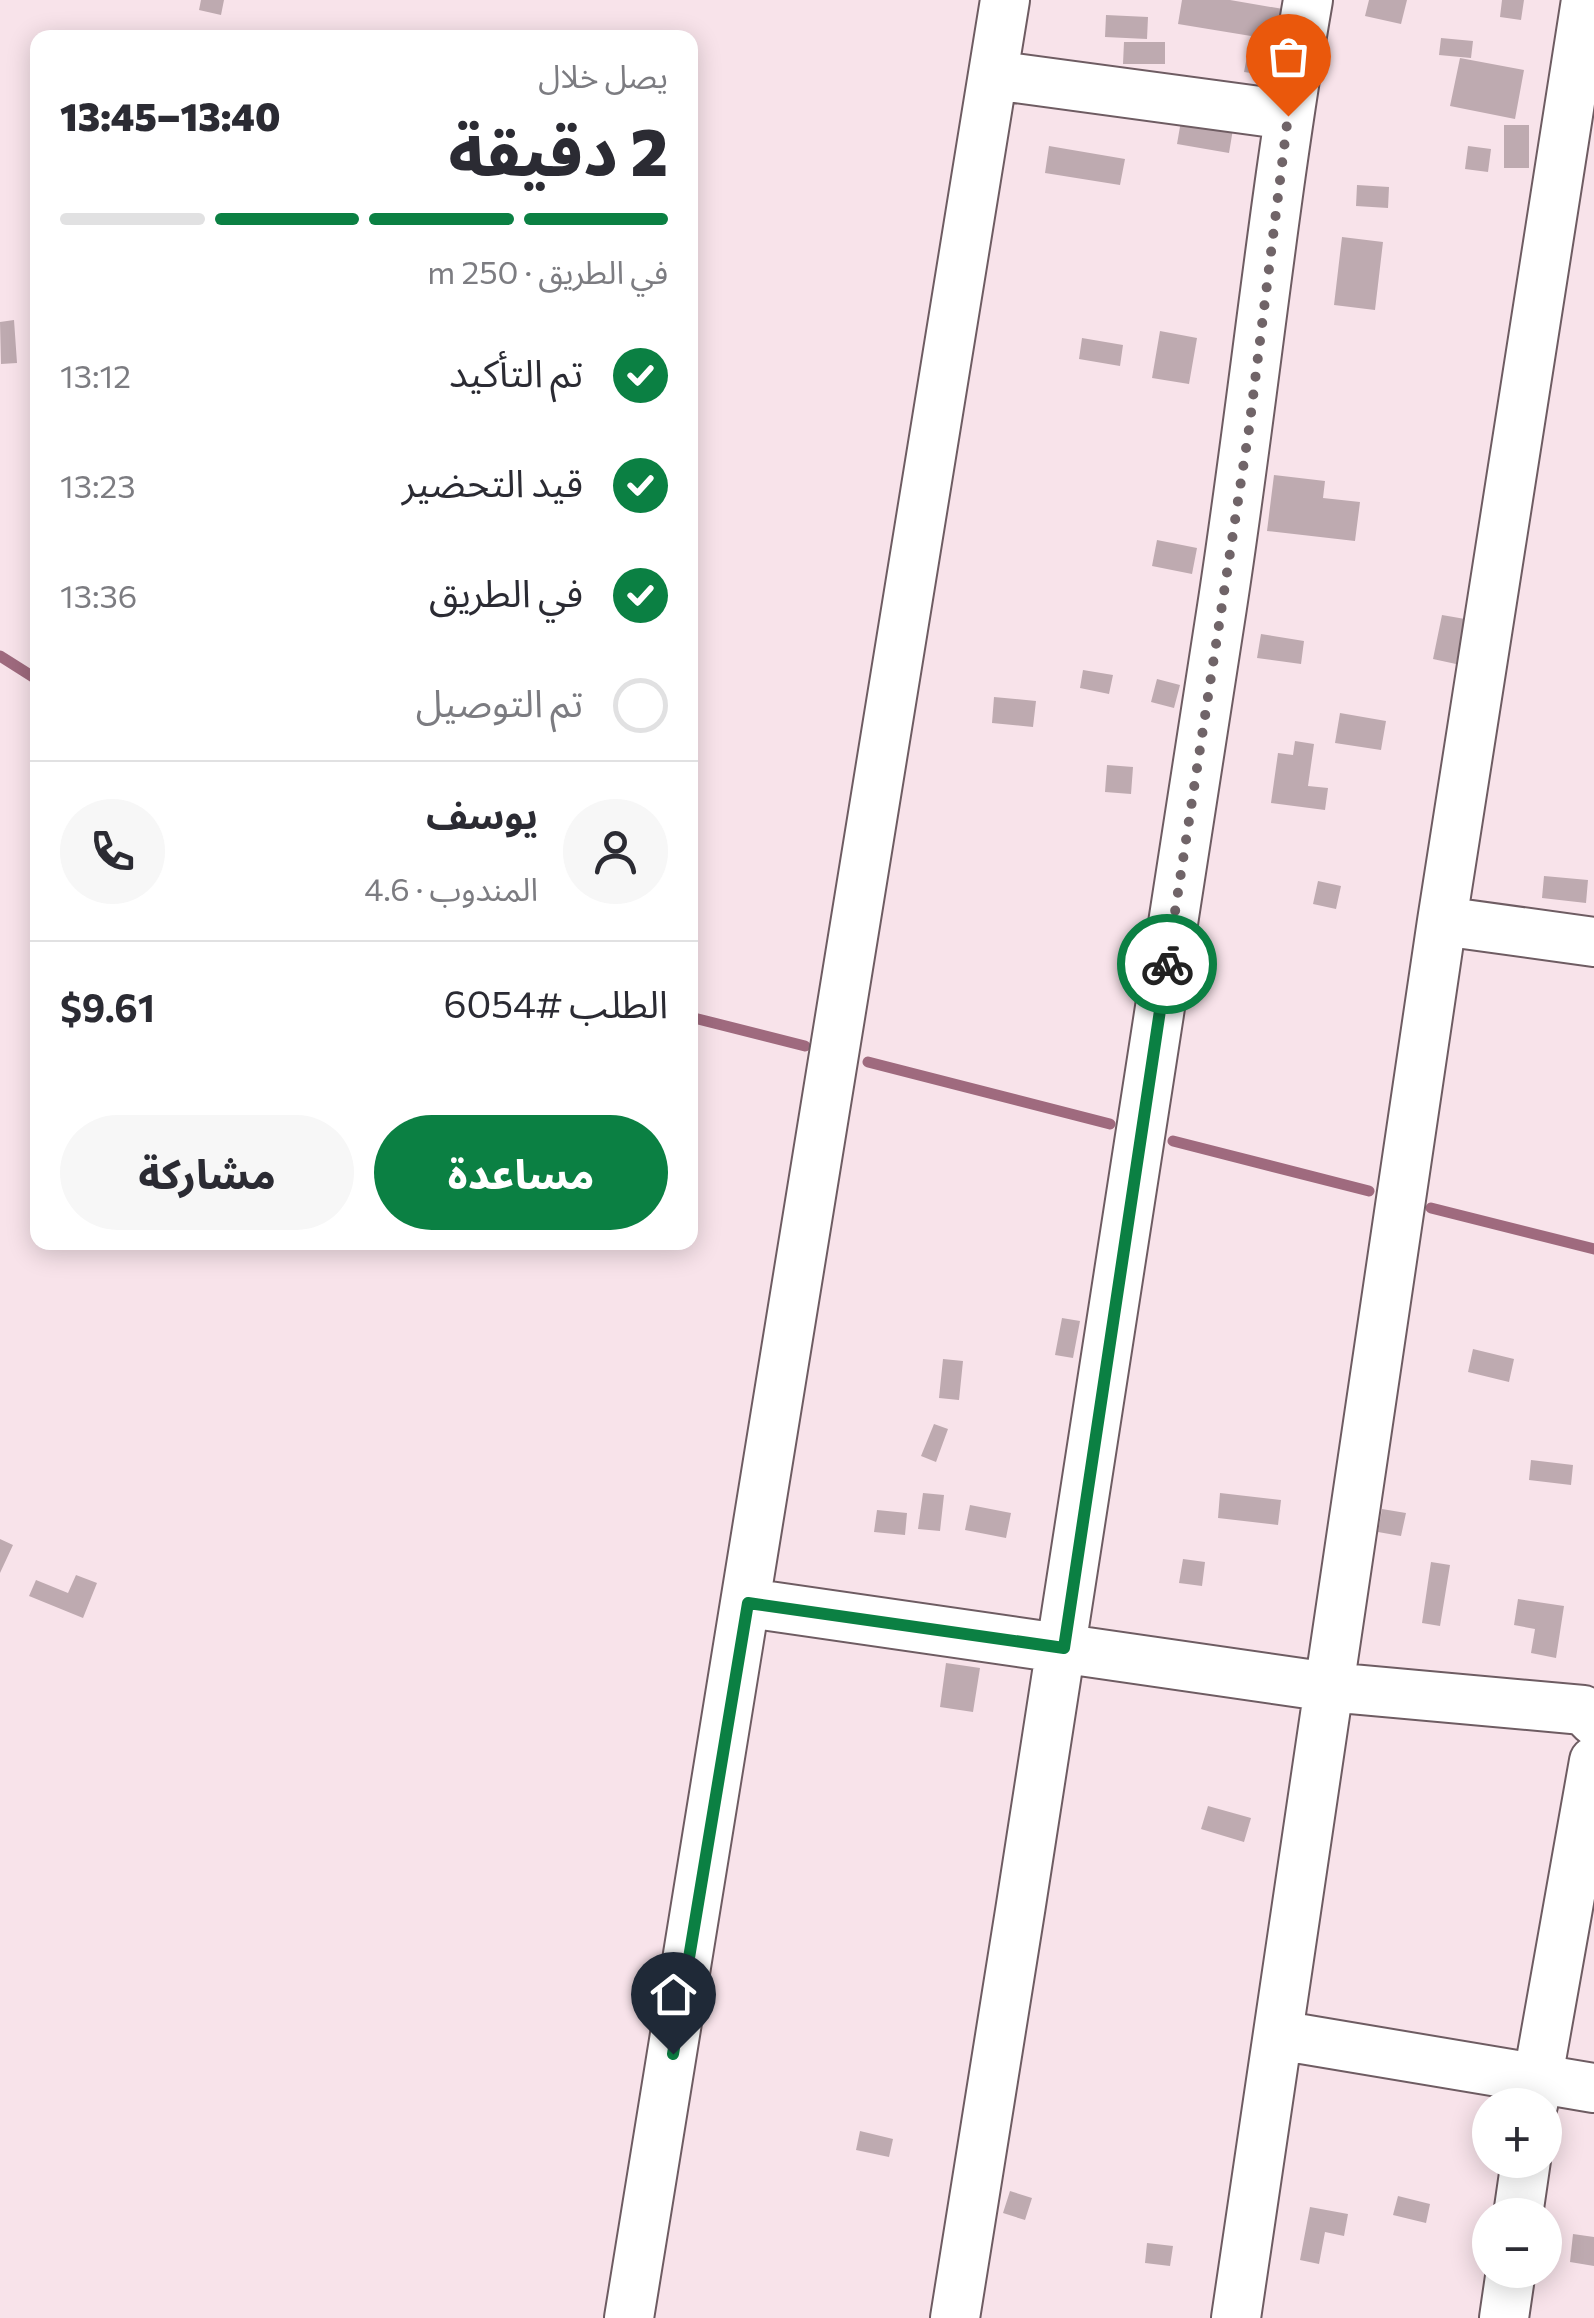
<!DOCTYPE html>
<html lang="ar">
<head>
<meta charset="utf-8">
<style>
	:root { --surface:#fff; --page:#f7f7f7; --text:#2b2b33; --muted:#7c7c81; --line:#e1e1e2; --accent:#0b8043 }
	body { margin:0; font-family:Commissioner,"Noto Sans Arabic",sans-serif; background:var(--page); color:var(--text); direction:rtl; height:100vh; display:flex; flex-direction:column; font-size:38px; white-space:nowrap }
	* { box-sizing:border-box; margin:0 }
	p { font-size:32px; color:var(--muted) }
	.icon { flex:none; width:55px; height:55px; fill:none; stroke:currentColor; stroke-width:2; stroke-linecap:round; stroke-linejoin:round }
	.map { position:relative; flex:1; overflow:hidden; direction:ltr }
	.sheet { position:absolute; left:30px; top:30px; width:668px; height:1220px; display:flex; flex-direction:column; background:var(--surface); border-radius:20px; box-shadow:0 5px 25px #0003; direction:rtl }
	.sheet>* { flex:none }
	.controls { position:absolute; left:1472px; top:2088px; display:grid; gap:20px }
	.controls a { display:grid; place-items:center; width:90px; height:90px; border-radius:50%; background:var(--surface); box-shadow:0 5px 25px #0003; font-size:50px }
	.pin { position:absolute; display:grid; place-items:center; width:85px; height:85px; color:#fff; margin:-102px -42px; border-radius:50% 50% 50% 0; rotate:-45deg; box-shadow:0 0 10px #0007 }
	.pin .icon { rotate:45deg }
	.courier { position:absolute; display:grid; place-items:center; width:100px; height:100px; margin:-50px; border:8px solid #0b8043; border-radius:50%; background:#fff; color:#222; box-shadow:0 2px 12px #0007 }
	.headline em { font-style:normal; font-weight:800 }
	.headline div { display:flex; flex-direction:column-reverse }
	.headline { display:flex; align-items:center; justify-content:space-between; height:170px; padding:0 30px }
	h1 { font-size:65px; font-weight:800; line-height:75px }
	.bar { display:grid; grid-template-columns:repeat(4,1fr); gap:15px 10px; align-content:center; height:120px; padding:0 30px }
	.bar i { height:12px; border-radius:8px; background:var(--line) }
	.bar .current { background:var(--accent) }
	.bar p { grid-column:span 4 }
	.line { display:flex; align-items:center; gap:25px; padding:0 30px; border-top:2px solid var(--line) }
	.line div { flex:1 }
	.round { display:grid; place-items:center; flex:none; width:105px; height:105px; border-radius:52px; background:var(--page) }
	ol { padding:0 30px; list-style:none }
	li { display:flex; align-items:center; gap:30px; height:110px }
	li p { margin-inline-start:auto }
	li .icon { padding:10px; border-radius:50%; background:var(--accent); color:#fff; stroke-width:4 }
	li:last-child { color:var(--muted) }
	li i { width:55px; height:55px; border:5px solid var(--line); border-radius:50% }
	.button { display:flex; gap:20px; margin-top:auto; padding:20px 30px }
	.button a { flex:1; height:115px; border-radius:60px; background:var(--accent); color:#fff; font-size:40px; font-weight:800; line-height:115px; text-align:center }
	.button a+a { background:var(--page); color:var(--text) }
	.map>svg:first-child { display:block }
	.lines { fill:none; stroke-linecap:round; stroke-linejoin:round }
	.stream { stroke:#9f6a7e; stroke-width:11 }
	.building { fill:#beaab0 }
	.minor-casing { stroke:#6e5c62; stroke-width:52 }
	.minor { stroke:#fff; stroke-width:48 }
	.done { stroke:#706468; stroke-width:10; stroke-dasharray:0 18 }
	.route { stroke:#0b8043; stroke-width:12 }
</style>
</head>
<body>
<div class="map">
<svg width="1594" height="2318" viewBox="0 0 1594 2318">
	<rect width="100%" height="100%" fill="#f8e3ea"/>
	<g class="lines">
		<path class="stream" d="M0,656L38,680
			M690,1017L805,1046
			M868,1062L1110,1124
			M1173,1141L1369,1191
			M1431,1208L1594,1249"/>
	</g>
	<path class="building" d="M201,0H224L221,15L199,10Z
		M1182,0H1230L1283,9L1272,76L1244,72L1251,36L1178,24Z
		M1369,0H1407L1401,24L1365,16Z
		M1502,0H1524L1521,20L1500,17Z
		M1106,15L1148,17L1147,39L1105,37Z
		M1441,38L1473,41L1471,58L1439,55Z
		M1124,42H1165V64H1123Z
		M1460,58L1524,70L1515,119L1450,106Z
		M1181,121L1233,129L1229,153L1177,144Z
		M1504,125H1529V168H1504Z
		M1049,146L1125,159L1120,185L1045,173Z
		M1468,146L1491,149L1488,172L1465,169Z
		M1357,185L1389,187L1388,208L1356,206Z
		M1342,237L1383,242L1375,310L1334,305Z
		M14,320L17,363L1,364L0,322Z
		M1160,331L1197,338L1189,384L1152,378Z
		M1082,338L1123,345L1120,366L1079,359Z
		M1274,475L1325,481L1323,498L1360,502L1355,541L1267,531Z
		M1157,540L1197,548L1192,574L1152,566Z
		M1442,615L1465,619L1456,664L1433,659Z
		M1261,634L1304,641L1301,664L1257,658Z
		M1083,670L1113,675L1109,694L1080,688Z
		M1157,679L1180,685L1174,708L1151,702Z
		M994,697L1036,701L1033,727L992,723Z
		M1340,713L1386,721L1381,750L1335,743Z
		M1295,741L1314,744L1308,786L1328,788L1325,810L1271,803L1278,753L1293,755Z
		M1107,765L1133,767L1131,794L1105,792Z
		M1544,876L1588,880L1586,903L1542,898Z
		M1318,881L1341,886L1336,909L1313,904Z
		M1062,1318L1080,1321L1073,1358L1055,1355Z
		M1473,1349L1514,1359L1509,1382L1468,1372Z
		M943,1359L963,1361L959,1400L939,1398Z
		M934,1424L948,1429L936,1462L921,1456Z
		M1531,1460L1573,1465L1571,1485L1529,1480Z
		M923,1493L944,1495L940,1531L918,1529Z
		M1220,1493L1281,1500L1278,1525L1218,1518Z
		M970,1505L1011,1513L1006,1538L965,1530Z
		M1382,1509L1406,1513L1401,1536L1378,1532Z
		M877,1510L907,1513L905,1535L874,1532Z
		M0,1539L13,1545L0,1573Z
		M1183,1559L1205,1562L1202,1586L1179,1583Z
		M1431,1562L1450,1565L1440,1626L1422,1623Z
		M76,1575L97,1583L83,1618L29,1596L36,1580L68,1593Z
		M1518,1599L1564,1606L1556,1658L1531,1653L1535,1629L1514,1625Z
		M946,1663L980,1668L973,1712L940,1707Z
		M1208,1806L1251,1818L1244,1842L1201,1829Z
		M860,2131L893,2139L889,2157L856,2150Z
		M1010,2191L1032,2198L1025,2220L1003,2213Z
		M1398,2196L1430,2204L1426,2223L1393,2215Z
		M1310,2207L1348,2214L1344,2236L1325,2232L1319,2264L1300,2260Z
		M1573,2234L1594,2237V2266L1570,2262Z
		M1147,2243L1173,2246L1170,2266L1145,2263Z"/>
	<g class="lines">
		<defs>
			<path id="minor" d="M993,75L1288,115
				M1442,921L1594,942
				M748,1603L1329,1687L1583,1710L1594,1721
				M1278,2035L1594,2088
				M1533,2105L1594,1761
				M1518,2215L1526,2160
				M629,2318L1005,0
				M955,2318C1047,1748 1135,1177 1222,607C1253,405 1273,201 1308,0
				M1236,2318L1442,921L1586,0
				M1504,2318L1511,2270"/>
		</defs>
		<use href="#minor" class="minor-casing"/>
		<use href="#minor" class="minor"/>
	</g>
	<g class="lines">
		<path class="done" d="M1167,964L1249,429L1288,116"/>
		<path class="route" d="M673,2054L748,1603L1064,1648L1167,964"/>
	</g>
</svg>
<div class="controls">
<a>+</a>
<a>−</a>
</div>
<div class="pin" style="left:1288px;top:116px;background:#ea580c"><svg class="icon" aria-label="bag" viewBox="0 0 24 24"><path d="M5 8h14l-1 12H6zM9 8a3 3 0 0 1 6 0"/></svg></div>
<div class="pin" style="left:673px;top:2054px;background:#1f2937"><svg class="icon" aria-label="home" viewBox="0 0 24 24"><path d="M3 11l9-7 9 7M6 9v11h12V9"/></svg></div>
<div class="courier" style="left:1167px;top:964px"><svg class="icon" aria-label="bike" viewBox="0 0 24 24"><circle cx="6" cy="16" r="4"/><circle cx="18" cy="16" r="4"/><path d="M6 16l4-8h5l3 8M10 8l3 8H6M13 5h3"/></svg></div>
<section class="sheet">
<div class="headline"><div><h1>2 دقيقة</h1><p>يصل خلال</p></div><em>13:40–13:45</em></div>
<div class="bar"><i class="current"></i><i class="current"></i><i class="current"></i><i></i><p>في الطريق · 250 m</p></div>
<ol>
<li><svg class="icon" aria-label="check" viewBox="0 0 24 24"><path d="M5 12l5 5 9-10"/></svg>تم التأكيد<p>13:12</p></li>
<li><svg class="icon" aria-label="check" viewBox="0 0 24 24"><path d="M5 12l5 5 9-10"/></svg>قيد التحضير<p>13:23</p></li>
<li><svg class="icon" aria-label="check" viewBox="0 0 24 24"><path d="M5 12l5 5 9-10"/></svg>في الطريق<p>13:36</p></li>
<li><i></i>تم التوصيل</li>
</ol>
<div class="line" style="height:180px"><a class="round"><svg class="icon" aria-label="person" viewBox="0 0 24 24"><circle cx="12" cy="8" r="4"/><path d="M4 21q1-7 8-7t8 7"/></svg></a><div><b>يوسف</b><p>المندوب · 4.6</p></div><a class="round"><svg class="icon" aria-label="phone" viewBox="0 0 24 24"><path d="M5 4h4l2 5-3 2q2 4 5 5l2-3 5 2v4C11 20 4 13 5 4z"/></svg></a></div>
<div class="line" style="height:130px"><div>الطلب #6054</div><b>$9.61</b></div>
<div class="button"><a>مساعدة</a><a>مشاركة</a></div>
</section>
</div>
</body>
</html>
